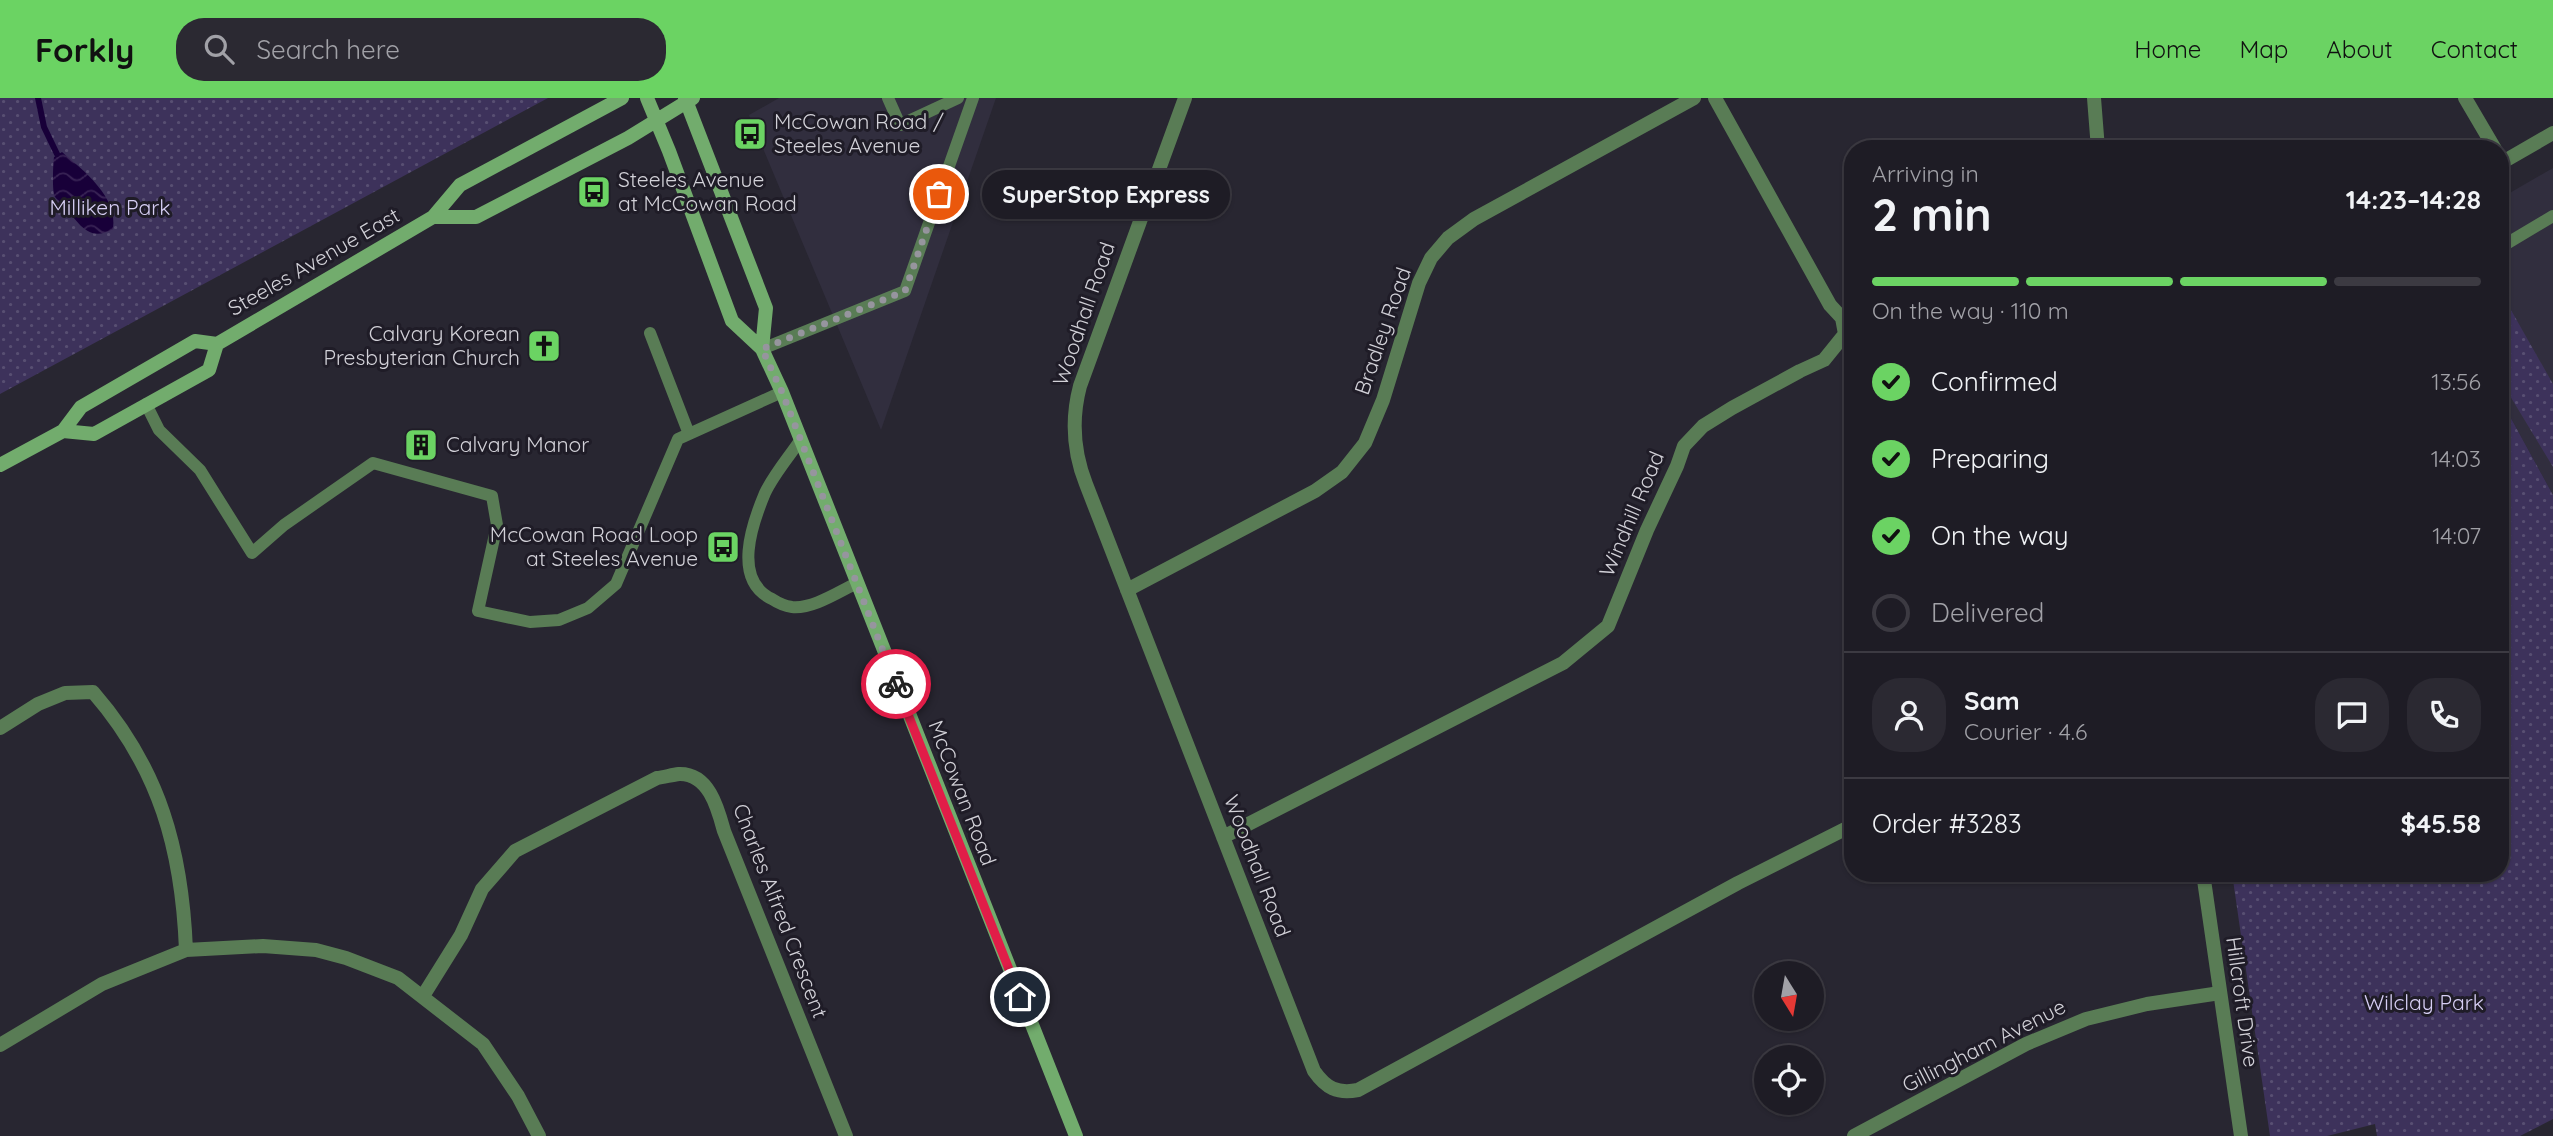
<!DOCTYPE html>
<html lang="en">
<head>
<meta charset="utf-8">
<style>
	:root { --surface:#1e1c25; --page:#2b2932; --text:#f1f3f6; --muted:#a1a1a7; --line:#3c3a42; --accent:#6bd363 }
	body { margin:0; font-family:Quicksand,sans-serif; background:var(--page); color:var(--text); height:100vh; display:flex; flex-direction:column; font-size:26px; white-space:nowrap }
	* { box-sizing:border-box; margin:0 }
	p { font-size:23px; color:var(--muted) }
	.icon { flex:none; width:38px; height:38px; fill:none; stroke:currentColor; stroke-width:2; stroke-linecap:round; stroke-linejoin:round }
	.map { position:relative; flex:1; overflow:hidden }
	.drawer { position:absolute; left:1844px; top:42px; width:665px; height:742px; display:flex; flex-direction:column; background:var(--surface); border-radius:28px; box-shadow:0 2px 5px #0004,0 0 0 2px var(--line) }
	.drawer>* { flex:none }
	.needle { width:46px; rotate:169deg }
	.controls { position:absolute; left:1754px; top:863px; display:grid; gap:14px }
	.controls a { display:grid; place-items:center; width:70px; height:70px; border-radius:50%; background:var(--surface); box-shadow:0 2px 5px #0004,0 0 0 2px var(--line); font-size:35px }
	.pin { position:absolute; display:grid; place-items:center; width:60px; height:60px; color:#fff; margin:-30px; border:4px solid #fff; border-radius:50%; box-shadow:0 2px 7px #0007 }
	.courier { position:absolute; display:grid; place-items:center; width:70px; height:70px; margin:-35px; border:5px solid #e11d48; border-radius:50%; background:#fff; color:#222; box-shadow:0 2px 9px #0007 }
	.bubble { position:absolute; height:49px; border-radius:24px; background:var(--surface); box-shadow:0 2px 5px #0004,0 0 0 2px var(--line); font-size:23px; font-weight:800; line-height:49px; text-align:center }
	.summary em { font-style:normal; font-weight:800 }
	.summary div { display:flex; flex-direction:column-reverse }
	.summary { display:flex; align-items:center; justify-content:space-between; height:119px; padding:0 28px }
	h1 { font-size:46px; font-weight:800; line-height:52px }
	.bar { display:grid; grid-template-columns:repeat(4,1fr); gap:10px 7px; align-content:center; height:84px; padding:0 28px }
	.bar i { height:9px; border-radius:5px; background:var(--line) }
	.bar .active { background:var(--accent) }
	.bar p { grid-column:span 4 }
	.line { display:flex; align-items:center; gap:18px; padding:0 28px; border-top:2px solid var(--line) }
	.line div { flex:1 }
	.round { display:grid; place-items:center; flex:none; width:74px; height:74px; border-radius:28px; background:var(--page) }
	ol { padding:0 28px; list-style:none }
	li { display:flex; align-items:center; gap:21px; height:77px }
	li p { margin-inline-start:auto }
	li .icon { padding:7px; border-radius:50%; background:var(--accent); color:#111; stroke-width:4 }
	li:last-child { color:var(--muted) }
	li i { width:38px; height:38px; border:4px solid var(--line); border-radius:50% }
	header { display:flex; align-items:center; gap:42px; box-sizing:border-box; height:98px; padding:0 35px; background:var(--accent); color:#111 }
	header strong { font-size:33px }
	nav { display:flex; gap:38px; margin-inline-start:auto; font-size:24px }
	.search { width:490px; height:63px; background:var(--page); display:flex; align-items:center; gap:18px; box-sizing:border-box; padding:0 24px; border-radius:28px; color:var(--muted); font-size:26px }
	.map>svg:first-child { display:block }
	.built { fill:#312e3e }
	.park { fill:url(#park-dots) }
	.water { fill:url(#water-waves) }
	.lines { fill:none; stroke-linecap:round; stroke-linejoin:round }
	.stream { stroke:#180039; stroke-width:6 }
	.service { stroke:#597c55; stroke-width:12 }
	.minor { stroke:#597c55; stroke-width:14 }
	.tertiary { stroke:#597c55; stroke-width:14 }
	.secondary { stroke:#72ac6d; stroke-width:14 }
	.done { stroke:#96959e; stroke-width:7; stroke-dasharray:0 12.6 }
	.route { stroke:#e11d48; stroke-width:9 }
	.labels { text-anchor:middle; stroke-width:6; stroke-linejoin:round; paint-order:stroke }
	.poi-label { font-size:21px; fill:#d2d1d8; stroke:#1f1c27; text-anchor:start }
	.park-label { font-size:21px; fill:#d6cef4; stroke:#1f1c27 }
	.street-label { font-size:21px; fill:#d2d1d8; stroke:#1f1c27 }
</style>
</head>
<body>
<header>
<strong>Forkly</strong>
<div class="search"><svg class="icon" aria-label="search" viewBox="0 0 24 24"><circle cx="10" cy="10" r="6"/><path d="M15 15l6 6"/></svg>Search here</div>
<nav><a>Home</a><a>Map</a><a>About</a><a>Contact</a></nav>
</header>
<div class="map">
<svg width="2553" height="1038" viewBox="0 0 2553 1038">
	<defs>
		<pattern id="park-dots" width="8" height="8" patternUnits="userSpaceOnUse" patternTransform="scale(1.75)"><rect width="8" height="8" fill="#3d325b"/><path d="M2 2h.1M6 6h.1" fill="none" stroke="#584f72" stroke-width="1.8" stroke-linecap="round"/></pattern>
		<pattern id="water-waves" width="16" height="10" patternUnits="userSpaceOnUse" patternTransform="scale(1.75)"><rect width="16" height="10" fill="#180039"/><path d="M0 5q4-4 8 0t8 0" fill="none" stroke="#392455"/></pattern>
	</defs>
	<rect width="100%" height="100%" fill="#282631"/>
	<path class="built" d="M779,0H996L881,332L749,17Z
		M2553,70V397L2501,302V100Z"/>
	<path class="park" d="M0,0H548L0,296Z
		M2507,205L2553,286V369L2507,293Z
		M2501,302L2553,397V1021L2520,1038H2377L2375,1026L2327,1038H2270L2232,775H2501Z"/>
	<path class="water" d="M62,54C84,73 118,99 113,131C87,146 77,122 63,106C61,104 57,102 55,99C52,95 53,65 54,59Z"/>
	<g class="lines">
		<path class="stream" d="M38,0L44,29L57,56"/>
		<path class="service" d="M888,0L900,27L958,0
			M2501,149L2553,118
			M650,235L689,336
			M762,251L905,193L973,0
			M146,306L159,332L200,372L252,455L284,427L373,365L492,398L497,427L478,513L530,524L559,522L588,510L616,486L678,341L782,294
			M801,341C789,359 774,376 765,395C752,426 732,482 772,501C778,505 785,508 792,509C813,511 838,494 857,485"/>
		<path class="minor" d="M1185,0L1080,288C1071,322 1073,353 1086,386L1314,973C1326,990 1337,996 1358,992L1738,785L1853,727
			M2465,0L2495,51
			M1127,492L1315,393L1342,374L1365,345L1383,302L1419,185L1431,160L1448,140L1474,121L1694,0
			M0,630L38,606L65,595L93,594C160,671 182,752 186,852
			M1223,739L1563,565L1608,528L1647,432L1677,368L1684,348L1703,328L1732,310L1800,273L1824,262L1845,236L1842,220L1830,207L1715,0
			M423,898L461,837L482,791L515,753L657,680C664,679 672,677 679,676C709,675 718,711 724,733L846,1038
			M0,947L102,886L186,852L263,848L316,852L346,860L398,880L483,946L518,998L539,1038"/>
		<path class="tertiary" d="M2094,0L2098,51
			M2501,65L2553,35
			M2203,775L2241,1038
			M1854,1038L2026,946L2086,921L2147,906L2220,895"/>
		<path class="secondary" d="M647,0L669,53L732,223L762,251L782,294L1076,1038
			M685,0L766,210L762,251
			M433,119H476L628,40L693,0
			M63,333L94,336L209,272L217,246
			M0,367L63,333L81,309L195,243L217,246L433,119L460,87L622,0"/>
	</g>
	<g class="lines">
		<path class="done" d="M896,586L782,294L762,251L905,193L939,96"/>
		<path class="route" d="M896,586L1020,899"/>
	</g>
	<defs>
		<symbol id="bus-square" viewBox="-11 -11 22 22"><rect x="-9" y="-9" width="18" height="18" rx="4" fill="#6bd363" stroke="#1f1c27"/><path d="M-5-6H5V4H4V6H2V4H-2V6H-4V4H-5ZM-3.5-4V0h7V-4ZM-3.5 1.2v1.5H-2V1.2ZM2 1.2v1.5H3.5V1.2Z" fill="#111"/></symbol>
		<symbol id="church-square" viewBox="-11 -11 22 22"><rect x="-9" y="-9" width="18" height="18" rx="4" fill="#6bd363" stroke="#1f1c27"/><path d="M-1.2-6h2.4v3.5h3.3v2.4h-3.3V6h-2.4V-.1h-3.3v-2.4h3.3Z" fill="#111"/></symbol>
		<symbol id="building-square" viewBox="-11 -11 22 22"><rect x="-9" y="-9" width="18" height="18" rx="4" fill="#6bd363" stroke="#1f1c27"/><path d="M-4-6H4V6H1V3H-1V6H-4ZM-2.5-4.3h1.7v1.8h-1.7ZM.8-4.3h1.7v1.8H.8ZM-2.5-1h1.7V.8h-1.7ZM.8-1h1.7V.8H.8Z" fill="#111"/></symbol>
	</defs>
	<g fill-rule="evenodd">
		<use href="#bus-square" x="731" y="17" width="38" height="38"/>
		<use href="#bus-square" x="575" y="75" width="38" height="38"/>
		<use href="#church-square" x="525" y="229" width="38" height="38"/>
		<use href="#building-square" x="402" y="328" width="38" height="38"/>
		<use href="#bus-square" x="704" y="430" width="38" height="38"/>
	</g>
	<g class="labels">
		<g class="poi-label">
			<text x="774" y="31">McCowan Road /<tspan x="774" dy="24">Steeles Avenue</tspan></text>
			<text x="618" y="89">Steeles Avenue<tspan x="618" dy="24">at McCowan Road</tspan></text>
			<text x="520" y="243" text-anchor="end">Calvary Korean<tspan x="520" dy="24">Presbyterian Church</tspan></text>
			<text x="446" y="354">Calvary Manor</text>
			<text x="698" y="444" text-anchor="end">McCowan Road Loop<tspan x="698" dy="24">at Steeles Avenue</tspan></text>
		</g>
		<g class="park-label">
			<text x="110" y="117">Milliken Park</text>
			<text x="2424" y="912">Wilclay Park</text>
		</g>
		<g class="street-label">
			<text transform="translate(314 164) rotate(-30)" y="7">Steeles Avenue East</text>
			<text transform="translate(1084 216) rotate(-71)" y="7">Woodhall Road</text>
			<text transform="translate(1383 233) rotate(-71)" y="7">Bradley Road</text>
			<text transform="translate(1632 416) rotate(-67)" y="7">Windhill Road</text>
			<text transform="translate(962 695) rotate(69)" y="7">McCowan Road</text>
			<text transform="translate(1257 768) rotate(69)" y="7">Woodhall Road</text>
			<text transform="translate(780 813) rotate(69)" y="7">Charles Alfred Crescent</text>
			<text transform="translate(2242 904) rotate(82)" y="7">Hillcroft Drive</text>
			<text transform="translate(1984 948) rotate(-27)" y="7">Gillingham Avenue</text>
		</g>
	</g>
</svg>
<div class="controls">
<a><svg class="needle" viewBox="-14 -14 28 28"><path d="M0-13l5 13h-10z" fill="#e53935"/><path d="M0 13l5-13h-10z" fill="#a1a1a7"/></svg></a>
<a><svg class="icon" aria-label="locate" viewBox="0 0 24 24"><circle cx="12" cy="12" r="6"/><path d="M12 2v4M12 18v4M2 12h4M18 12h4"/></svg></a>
</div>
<div class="pin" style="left:939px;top:96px;background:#ea580c"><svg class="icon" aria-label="bag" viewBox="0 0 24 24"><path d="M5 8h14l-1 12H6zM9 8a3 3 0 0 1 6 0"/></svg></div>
<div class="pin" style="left:1020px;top:899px;background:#1f2937"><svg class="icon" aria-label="home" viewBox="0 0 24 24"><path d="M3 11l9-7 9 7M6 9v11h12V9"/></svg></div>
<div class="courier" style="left:896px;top:586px"><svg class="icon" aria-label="bike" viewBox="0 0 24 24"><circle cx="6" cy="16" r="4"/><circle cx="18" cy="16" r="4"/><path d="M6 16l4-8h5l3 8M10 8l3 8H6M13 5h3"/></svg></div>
<div class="bubble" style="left:982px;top:72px;width:248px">SuperStop Express</div>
<section class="drawer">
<div class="summary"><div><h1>2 min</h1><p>Arriving in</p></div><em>14:23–14:28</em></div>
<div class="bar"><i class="active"></i><i class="active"></i><i class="active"></i><i></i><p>On the way · 110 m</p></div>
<ol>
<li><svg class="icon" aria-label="check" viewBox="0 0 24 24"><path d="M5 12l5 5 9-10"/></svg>Confirmed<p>13:56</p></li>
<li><svg class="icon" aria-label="check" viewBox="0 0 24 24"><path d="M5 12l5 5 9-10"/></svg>Preparing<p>14:03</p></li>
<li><svg class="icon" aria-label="check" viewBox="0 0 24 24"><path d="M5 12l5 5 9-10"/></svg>On the way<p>14:07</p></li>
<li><i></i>Delivered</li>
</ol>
<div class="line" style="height:126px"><a class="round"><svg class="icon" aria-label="person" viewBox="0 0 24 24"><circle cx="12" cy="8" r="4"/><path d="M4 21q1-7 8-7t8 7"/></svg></a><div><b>Sam</b><p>Courier · 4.6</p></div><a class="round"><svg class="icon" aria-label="chat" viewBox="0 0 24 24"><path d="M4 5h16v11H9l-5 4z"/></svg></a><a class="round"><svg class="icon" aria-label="phone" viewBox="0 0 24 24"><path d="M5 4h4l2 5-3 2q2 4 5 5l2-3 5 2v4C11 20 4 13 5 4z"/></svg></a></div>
<div class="line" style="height:91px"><div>Order #3283</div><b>$45.58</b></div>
</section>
</div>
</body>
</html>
